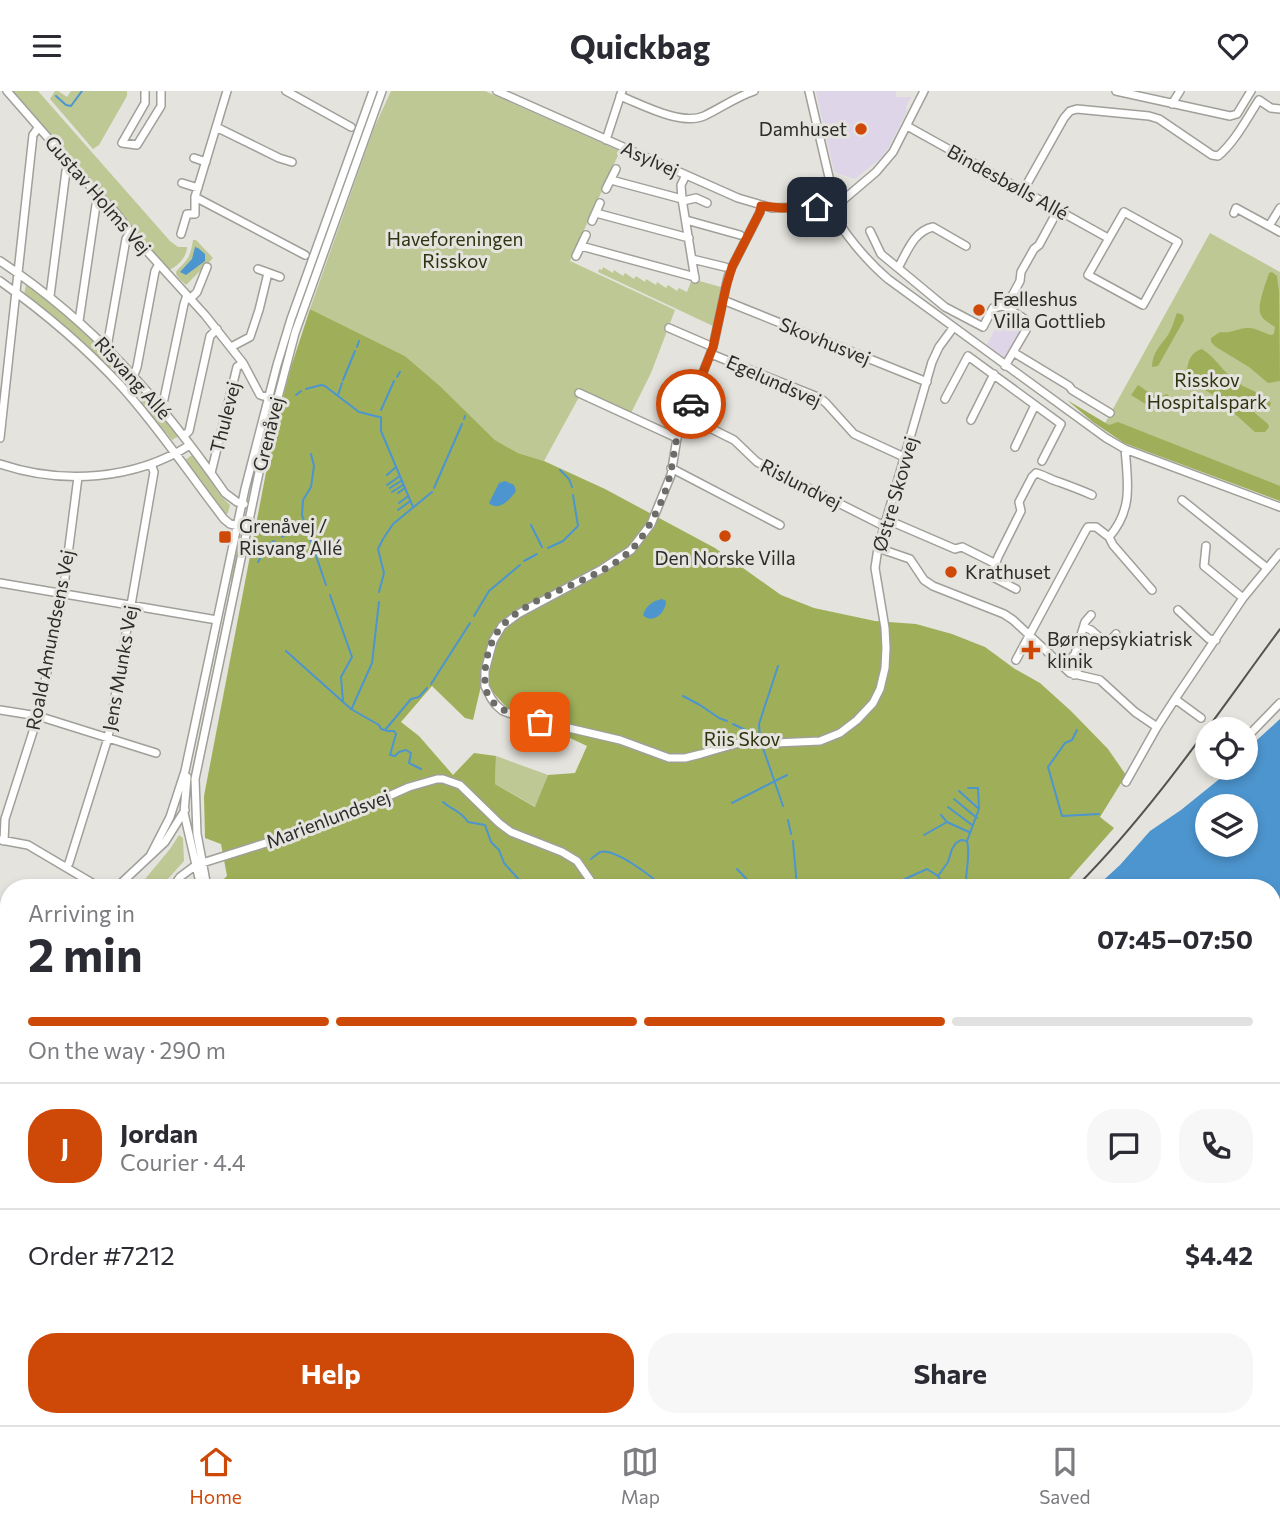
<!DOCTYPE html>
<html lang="en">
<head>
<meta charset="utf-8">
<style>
	:root { --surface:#fff; --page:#f7f7f7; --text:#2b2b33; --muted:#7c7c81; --line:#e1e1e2; --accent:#ce4907 }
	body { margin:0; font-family:Commissioner,sans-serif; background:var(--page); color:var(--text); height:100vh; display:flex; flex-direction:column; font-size:26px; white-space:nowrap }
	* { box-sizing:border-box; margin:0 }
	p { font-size:23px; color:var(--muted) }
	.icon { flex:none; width:38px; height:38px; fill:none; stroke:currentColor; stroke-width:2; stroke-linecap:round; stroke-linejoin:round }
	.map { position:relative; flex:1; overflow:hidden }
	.details { position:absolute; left:0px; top:788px; width:1281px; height:548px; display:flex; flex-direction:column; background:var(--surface); border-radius:28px 28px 0 0; box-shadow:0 4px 10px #0003 }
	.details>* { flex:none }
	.buttons { position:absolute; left:1195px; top:626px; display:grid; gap:14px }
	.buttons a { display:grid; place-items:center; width:63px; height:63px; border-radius:50%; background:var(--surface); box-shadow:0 4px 10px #0003; font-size:35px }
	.pin { position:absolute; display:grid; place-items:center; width:60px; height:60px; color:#fff; margin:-30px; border-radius:14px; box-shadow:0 4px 10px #0006 }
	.courier { position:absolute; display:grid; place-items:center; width:70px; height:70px; margin:-35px; border:5px solid #ce4907; border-radius:50%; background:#fff; color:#222; box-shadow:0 2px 9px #0007 }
	.headline em { font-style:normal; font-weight:700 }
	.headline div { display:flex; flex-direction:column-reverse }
	.headline { display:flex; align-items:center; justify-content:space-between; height:119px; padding:0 28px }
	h1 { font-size:46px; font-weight:700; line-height:52px }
	.bar { display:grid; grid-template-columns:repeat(4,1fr); gap:10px 7px; align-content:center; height:84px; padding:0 28px }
	.bar i { height:9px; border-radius:5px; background:var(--line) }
	.bar .current { background:var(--accent) }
	.bar p { grid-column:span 4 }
	.line { display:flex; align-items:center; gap:18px; padding:0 28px; border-top:2px solid var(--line) }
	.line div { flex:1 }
	.round { display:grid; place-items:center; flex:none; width:74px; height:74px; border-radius:28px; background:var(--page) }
	.button { display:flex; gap:14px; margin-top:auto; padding:14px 28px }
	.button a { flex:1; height:80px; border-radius:28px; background:var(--accent); color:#fff; font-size:28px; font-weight:700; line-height:80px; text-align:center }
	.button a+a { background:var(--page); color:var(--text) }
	header { display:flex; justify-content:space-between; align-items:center; height:91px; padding:0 28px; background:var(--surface); font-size:32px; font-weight:700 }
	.tabs { display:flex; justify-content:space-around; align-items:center; height:98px; border-top:2px solid var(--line); background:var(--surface); font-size:19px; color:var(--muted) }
	.tabs a { display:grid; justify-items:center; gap:4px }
	.tabs .current { color:var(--accent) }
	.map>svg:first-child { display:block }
	.education { fill:#ded5e9 }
	.green { fill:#bdc894 }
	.forest { fill:#9faf59; fill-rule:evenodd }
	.water { fill:#4d95cf; fill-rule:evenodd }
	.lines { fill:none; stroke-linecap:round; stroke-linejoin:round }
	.stream { stroke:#4d95cf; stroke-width:2 }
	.minor-casing { stroke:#a09f99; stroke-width:10 }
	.minor { stroke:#fff; stroke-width:7 }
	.tram { stroke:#53524f; stroke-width:2 }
	.done { stroke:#6d6c69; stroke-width:7; stroke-dasharray:0 12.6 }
	.route { stroke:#ce4907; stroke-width:9 }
	.poi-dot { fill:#ce4907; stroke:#e5e3dd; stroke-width:2.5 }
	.labels { text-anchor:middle; stroke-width:6; stroke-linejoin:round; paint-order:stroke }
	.poi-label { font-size:19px; fill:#2d2c2a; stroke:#e5e3dd; text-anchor:start }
	.street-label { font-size:19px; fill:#2d2c2a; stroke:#e5e3dd }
	.park-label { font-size:19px; fill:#2e340f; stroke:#e5e3dd }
</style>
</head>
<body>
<header><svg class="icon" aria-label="menu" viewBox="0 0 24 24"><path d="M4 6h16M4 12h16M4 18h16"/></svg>Quickbag<svg class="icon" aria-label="heart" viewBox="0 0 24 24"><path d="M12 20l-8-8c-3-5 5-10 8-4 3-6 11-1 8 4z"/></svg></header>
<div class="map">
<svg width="1280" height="1334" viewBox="0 0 1280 1334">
	<rect width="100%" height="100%" fill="#e5e3dd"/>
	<path class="education" d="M816,0H896V6H911L906,16L907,20L889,56L882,66L855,88L834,81Z
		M1005,221L1022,230L1023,237L1007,266H1003L986,255Z"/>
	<path class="green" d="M11,0H38L170,150L178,156H187C187,166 178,175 169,179Z
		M55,0H58L67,6L71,0H127V5L99,54L93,58L50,8Z
		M391,0H485L620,60L570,170L675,219L651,282L628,328L579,306L544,370L518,362L495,349L440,295L405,265L310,218L374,37Z
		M1210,142L1280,181V410L1103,336Z
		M193,149H196L213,167L186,194C168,178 178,182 188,167C191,162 192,155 193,149Z
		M603,176L613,182L614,179L623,185L625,182L634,188L636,185L645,191L646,188L656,194L657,191L666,197L668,194L677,200L679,197L687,201L692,188L721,196L713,235L598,181L599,178L602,179Z
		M26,194C62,220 95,250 125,282L119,287L73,242L24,203Z
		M136,294L138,295L179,345L172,349L130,298Z
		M192,364L222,406L230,414L228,422L224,424L185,369Z
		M237,447L241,448L190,700L191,683L231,493V478Z
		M496,665L548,684L536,716L495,693Z
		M179,744L183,747L184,770L167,789H165L161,796H137L146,790L145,788L170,758Z"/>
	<path class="forest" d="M1272,181L1277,185L1279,201L1280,290L1268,292L1249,276L1216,256L1211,251V247L1220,241C1231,243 1239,236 1249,237C1256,237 1264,242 1271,244L1274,243L1275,236C1271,233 1263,229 1261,224C1256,216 1266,192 1269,182Z
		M310,218L405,265L440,295L495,349L518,362L544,370L605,398L715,457L781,504L814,517L875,530L916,533L952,543L985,556L1015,578L1040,592L1071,620L1108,658L1126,684L1100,726L1114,737L1069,788L1059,796H215L227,785L221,753L205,747L204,705L273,345L291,276ZM432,595L465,627L473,629L481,595L491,599L508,618L587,655L575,682L548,684L535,716L495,693L496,665L474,662L453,684L419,645L401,631Z
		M1177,222L1183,224L1184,229L1158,275L1152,276C1152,262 1160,255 1168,244C1172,238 1174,229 1177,222Z
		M1202,258C1215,266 1222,279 1234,289C1246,299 1261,300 1271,312L1268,319L1263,320L1251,315L1249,317L1268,333L1269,336L1265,341H1255L1215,305L1192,291L1187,285C1187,273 1189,262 1202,258Z
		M1138,294C1147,300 1156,308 1167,303L1169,305L1167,312L1163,315L1153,308L1147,314L1131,304Z
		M1067,309L1109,334L1118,331L1280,395V410L1124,352L1093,331Z
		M125,1327V1326L467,1327L457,1334H121Z"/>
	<path class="water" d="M195,156L198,157L205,163V170L186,184L180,181L192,168Z
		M505,390L514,394L516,400C510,409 498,421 489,412L499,392Z
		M662,508L666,510C666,522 652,534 643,524C646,515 652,510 662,508Z
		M1280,628V1334H499L509,1326H1272V796H1096L1120,774L1150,740L1181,719L1233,677H1246V662L1257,649ZM1208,716H1246V754H1208Z"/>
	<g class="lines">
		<path class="stream" d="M56,5L66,14L71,15L82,0
			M357,256L359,250
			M397,286L400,281
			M343,289L355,260
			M306,298L321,294L325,295L359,321L379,326
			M296,304L301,300
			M338,304L342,292
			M381,319L394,290
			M381,326V340L413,416
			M464,328L465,325
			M311,363L314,375L311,396L303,409L302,424L326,494
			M560,379L569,388L572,396
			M387,384L396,376
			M387,394L400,385
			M390,397L401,390
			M434,397L462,333
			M392,401L403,394
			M398,402L405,397
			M399,412L407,406
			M398,419L409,411
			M531,434L542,456
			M282,446L304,431
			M548,457L563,450L578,435L573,404
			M524,470L537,463
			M258,471L264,461L265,456L274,450
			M379,501L384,482L378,458L383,448L393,433L432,401
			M330,504L352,566L341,586L343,610
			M474,525L489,500L520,474
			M286,560L351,618L379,634L381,638L388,640H394L396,643L390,664L395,665L399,661L406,659L411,662L409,672L421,678
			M431,593L470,532
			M683,605L700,614L719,627L727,630
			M352,617L372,572L379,511
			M733,633L760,646L759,633L778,575
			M385,639L411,608L419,606L427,597
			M1077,639L1072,649L1065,652L1048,676L1062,725L1099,723
			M763,657L783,715
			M959,700L979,718
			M954,708L977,727
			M443,711C453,720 460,719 468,731L485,734L491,751L499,759L504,772L521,791L532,794L536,796
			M732,712L787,684
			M948,716L972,734
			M941,724L947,731L969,741
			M788,729L791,743
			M924,744L947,731
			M793,750L797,796
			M967,750L979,718L978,697H968
			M591,768C592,767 599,762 600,761C615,757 653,786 662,796
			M737,778L754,796
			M938,785L948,771L952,758L956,752L961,749L967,750C971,765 965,780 966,796
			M905,788L927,778L938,785L944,796"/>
		<defs>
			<path id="minor" d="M7,0L91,96L115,121L136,148L205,224L243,272L260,304L273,308
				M145,0V12L122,52L137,54L161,15V0
				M286,0L351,36
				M497,0L738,107L772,117L828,115
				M809,0L832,99
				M1116,0L1230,25L1237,23L1251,0
				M620,5C643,14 681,35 704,25C721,17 736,6 754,0
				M1172,13L1180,0
				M907,35L1108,147
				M216,36L279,67L292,71
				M606,49L622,0
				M194,67L206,71
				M686,84L681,94L682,108L695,188
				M611,89L682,108
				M182,92L198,97
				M606,98L616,78
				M825 108a9 9 0 1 1 18 0a9 9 0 1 1-18 0Z
				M1023,100L1064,27L1070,20L1077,18L1149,25L1159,28L1212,64L1218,65C1235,51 1247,27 1259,9L1271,17L1280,18
				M195,106L305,164
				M843,109L876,81L893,61L924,0
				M683,110L696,107L707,112
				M761,115L760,121L732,176L728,186L713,256L677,347L671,384L651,433L631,459L602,478L518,523L502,535L493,550L485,580V595L491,607L496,614L503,620L517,625L620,649L669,667H685L701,663L742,651L775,652L820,650L840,642L857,629L873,612L880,598L885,577L886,557L885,537L875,477L878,457L932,271L939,256L953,237
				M831,117C841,140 868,171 888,188L1106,347L1125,358L1280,416
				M1124,121L1178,151L1143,214L1088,184Z
				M596,122L689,147
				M1234,122L1236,117L1269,135L1280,117
				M686,129L740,144
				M592,130L600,112
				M1269,135L1280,141
				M870,140L881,163L898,177L945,216L983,236L993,217L1002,215L1006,216
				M181,143L187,123H195V106L227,0
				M581,155L695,186
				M576,165L586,144
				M692,168L725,176
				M0,170C95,233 160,309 225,402L237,411L244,413
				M898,177C907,161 914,140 933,136L966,155
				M258,178L280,186
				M0,190C44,221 85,256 122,296C159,337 190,384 224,428L230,433L239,435
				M50,205L66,80L71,73
				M190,208L197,201L207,176
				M723,209L927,291
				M79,230L96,114L101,108
				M669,237L713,256
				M107,256L126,148L131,141
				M231,256L250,246L259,219L268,182
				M1013,261L1069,295L1072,299L1110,322
				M711,263L820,307L826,312L854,343L904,366
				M1005,275L1026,239V229L1006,216L1020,190L1021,181L1034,158L1039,154L1058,119
				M134,284L137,276L155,180L159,173
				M579,302L677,347
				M945,308L968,265L1061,333L1042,370
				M161,315L164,308L184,213L187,204
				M686,325L734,349L757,371L884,435
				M971,329L994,283
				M184,345L189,340L210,245L217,238
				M0,347L33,44L38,37
				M1015,356L1035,314
				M0,373C63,394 134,389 190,354
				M671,377L780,434
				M211,382L237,276L243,272
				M1182,409L1267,477
				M885,430L897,433L955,458L962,456L996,473
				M1109,446L1113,454L1152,499
				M1206,455L1204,475L1243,507
				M878,457L910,468L924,489L933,495L1004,523L1013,529L1070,582L1100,589L1135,621L1157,636
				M0,492L217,529
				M1016,498L991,485L998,466L1021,420L1019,411L1032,386L1036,382C1044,384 1051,389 1059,391C1070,395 1081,399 1092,404
				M1178,519L1209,548L1216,549
				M1084,536L1091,539L1107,553L1116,543
				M1016,569L1086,439L1088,436H1096L1109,446C1133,419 1128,392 1125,358
				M1063,576L1075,563L1085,531L1091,524
				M1074,584L1081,574
				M1175,608L1201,627
				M0,619L38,625L156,662
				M1246,647L1280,612
				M187,686L184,722L201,796
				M1126,691L1157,636L1175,608L1243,507L1280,462
				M1,749L28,754L99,796
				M4,750L5,728L38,625L63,502L78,386
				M151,763L170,726L185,680L245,398L277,274L291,228L373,0
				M66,776L69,772L108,647L154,381L151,373
				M117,796L165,751L185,719
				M173,796L180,786L196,774L304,740L337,728L409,696L437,688H443L460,694L499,732L511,741L562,761L577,770L595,796
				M207,796L197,743L195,688L262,367L295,242L382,0
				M0,902L9,894
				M0,1023L9,1028
				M0,1063L9,1047
				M0,1125L9,1130
				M0,1154L5,1146
				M0,1166L3,1168
				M0,1225L9,1230
				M107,1334L112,1326
				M114,1334L119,1326"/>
		</defs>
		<use href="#minor" class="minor-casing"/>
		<use href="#minor" class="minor"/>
		<path class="tram" d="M1076,796C1153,719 1215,626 1280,538
			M475,1334L485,1326"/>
	</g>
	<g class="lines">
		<path class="done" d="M540,631C517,625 485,619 485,590C484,572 490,548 502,535C533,501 597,492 631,459C648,442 665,407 670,384C673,372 674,359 677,347C681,336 687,324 691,313"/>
		<path class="route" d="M691,313L713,256L726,196L732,176L760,121L761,115L782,117L817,116"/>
	</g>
	<g class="poi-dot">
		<circle cx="861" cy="38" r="7"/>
		<circle cx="979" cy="219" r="7"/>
		<circle cx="725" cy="445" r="7"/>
		<rect x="218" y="439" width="14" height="14" rx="3.5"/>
		<circle cx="951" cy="481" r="7"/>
		<path d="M1027.5 548.5h7v7h7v7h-7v7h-7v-7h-7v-7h7z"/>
	</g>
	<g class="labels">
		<g class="poi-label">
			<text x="847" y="45" text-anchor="end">Damhuset</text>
			<text x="993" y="215">Fælleshus<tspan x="993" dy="22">Villa Gottlieb</tspan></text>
			<text x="239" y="442">Grenåvej /<tspan x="239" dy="22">Risvang Allé</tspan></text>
			<text x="725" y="474" text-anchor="middle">Den Norske Villa</text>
			<text x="965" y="488">Krathuset</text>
			<text x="1047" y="555">Børnepsykiatrisk<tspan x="1047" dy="22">klinik</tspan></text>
		</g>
		<g class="street-label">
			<text transform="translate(650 68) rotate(24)" y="7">Asylvej</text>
			<text transform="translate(1008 91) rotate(29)" y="7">Bindesbølls Allé</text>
			<text transform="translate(98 104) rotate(49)" y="7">Gustav Holms Vej</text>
			<text transform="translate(825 250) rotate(22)" y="7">Skovhusvej</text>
			<text transform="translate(133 287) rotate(48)" y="7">Risvang Allé</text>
			<text transform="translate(774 290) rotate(24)" y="7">Egelundsvej</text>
			<text transform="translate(225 326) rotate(-76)" y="7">Thulevej</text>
			<text transform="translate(268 343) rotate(-76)" y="7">Grenåvej</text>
			<text transform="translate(801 393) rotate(27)" y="7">Rislundvej</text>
			<text transform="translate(895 403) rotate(-74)" y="7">Østre Skovvej</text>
			<text transform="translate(50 549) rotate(-79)" y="7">Roald Amundsens Vej</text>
			<text transform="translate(120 577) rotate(-80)" y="7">Jens Munks Vej</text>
			<text transform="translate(328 728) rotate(-21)" y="7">Marienlundsvej</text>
		</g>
		<g class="park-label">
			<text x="455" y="155">Haveforeningen<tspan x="455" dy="22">Risskov</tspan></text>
			<text x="1207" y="296">Risskov<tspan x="1207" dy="22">Hospitalspark</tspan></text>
			<text x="742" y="655">Riis Skov</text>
		</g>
	</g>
</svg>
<div class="buttons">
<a><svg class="icon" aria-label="locate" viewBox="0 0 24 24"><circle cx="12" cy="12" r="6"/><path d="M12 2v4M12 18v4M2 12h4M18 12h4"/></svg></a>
<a><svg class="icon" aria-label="layers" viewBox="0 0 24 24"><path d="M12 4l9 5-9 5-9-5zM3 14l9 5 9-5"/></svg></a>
</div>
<div class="pin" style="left:540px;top:631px;background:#ea580c"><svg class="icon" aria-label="bag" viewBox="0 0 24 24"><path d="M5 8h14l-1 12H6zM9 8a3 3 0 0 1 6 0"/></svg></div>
<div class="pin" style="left:817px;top:116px;background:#1f2937"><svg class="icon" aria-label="home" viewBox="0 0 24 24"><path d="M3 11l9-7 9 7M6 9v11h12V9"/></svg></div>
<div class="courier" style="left:691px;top:313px"><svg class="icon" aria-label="car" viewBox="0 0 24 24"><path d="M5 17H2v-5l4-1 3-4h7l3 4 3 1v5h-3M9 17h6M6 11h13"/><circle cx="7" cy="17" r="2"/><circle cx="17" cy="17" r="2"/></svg></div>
<section class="details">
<div class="headline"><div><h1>2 min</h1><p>Arriving in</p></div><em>07:45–07:50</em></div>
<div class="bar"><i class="current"></i><i class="current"></i><i class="current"></i><i></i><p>On the way · 290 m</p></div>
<div class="line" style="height:126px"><b class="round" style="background:var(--accent);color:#fff">J</b><div><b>Jordan</b><p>Courier · 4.4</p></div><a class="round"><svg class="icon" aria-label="chat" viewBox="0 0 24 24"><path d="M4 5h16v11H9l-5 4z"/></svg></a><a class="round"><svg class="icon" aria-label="phone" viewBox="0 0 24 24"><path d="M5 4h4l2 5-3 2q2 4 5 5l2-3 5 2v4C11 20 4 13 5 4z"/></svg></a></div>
<div class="line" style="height:91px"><div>Order #7212</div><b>$4.42</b></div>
<div class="button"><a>Help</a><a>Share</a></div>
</section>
</div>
<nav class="tabs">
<a class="current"><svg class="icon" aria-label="home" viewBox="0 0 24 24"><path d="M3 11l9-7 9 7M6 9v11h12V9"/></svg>Home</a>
<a><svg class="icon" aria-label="map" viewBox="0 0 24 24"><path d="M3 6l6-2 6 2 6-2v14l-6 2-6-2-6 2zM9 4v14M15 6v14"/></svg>Map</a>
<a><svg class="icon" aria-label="saved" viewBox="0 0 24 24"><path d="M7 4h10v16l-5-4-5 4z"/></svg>Saved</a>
</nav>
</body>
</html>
